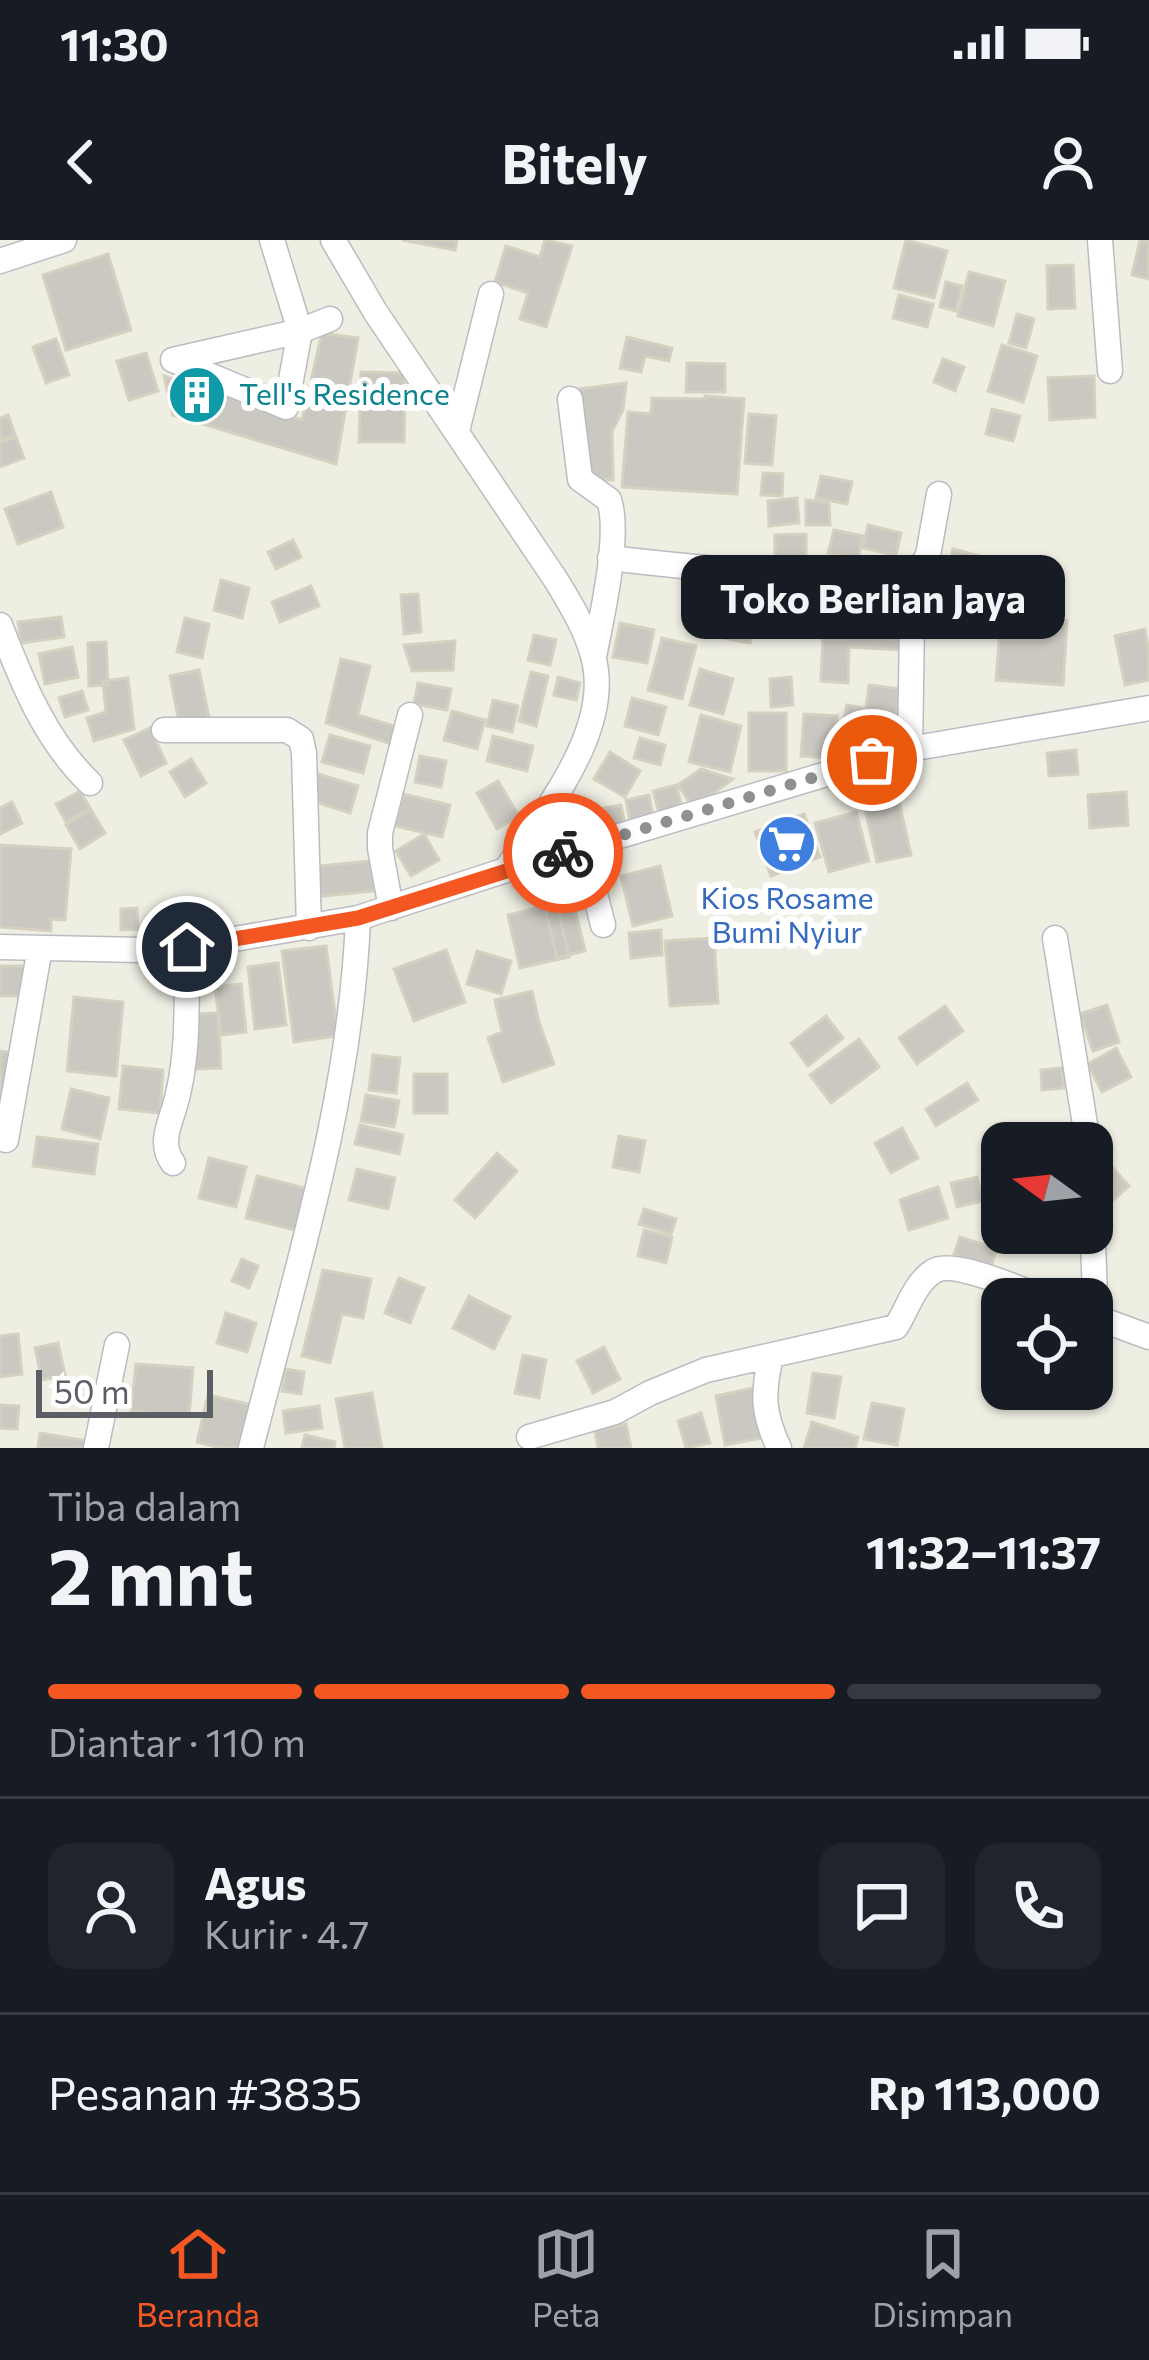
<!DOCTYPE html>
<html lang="id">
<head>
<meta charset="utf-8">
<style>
	:root { --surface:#171b24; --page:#20242c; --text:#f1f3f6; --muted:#9ea1a6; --line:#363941; --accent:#f55722 }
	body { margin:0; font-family:Commissioner,sans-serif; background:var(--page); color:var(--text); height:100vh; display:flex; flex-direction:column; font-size:45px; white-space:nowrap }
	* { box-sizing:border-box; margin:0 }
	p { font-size:39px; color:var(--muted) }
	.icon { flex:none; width:66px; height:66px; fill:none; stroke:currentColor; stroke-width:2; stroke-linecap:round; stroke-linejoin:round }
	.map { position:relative; height:1208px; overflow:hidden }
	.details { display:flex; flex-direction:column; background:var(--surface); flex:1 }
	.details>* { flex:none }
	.needle { width:78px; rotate:285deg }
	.buttons { position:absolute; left:981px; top:882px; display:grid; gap:24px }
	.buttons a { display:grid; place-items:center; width:132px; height:132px; border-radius:24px; background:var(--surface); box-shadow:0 3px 9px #0004; font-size:60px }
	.scale { position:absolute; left:36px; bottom:30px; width:177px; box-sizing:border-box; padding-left:12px; border:6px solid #5b5e65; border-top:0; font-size:33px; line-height:42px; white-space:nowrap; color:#5b5e65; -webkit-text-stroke:9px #fff; paint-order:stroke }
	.pin { position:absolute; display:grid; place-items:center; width:102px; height:102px; color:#fff; margin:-51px; border:6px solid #fff; border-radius:50%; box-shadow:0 3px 12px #0007 }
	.courier { position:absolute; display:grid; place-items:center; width:120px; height:120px; margin:-60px; border:9px solid #f55722; border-radius:50%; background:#fff; color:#222; box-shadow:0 3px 15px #0007 }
	.bubble { position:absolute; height:84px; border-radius:24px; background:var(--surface); box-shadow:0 3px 9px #0004; font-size:39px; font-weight:700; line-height:84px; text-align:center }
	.summary em { font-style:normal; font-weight:700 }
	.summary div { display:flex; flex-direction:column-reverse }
	.summary { display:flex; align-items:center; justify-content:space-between; height:204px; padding:0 48px }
	h1 { font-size:78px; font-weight:700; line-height:90px }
	.bar { display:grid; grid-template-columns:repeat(4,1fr); gap:18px 12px; align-content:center; height:144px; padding:0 48px }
	.bar i { height:15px; border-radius:9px; background:var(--line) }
	.bar .selected { background:var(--accent) }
	.bar p { grid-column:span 4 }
	.line { display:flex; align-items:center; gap:30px; padding:0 48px; border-top:3px solid var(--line) }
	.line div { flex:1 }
	.round { display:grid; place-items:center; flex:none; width:126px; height:126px; border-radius:24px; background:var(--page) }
	.status { display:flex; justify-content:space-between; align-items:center; height:84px; padding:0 60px; background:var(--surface); direction:ltr }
	.status svg { height:33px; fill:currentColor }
	header { display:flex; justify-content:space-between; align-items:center; height:156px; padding:0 48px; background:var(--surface); font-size:54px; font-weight:700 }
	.menu { display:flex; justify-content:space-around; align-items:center; height:168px; border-top:3px solid var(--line); background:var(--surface); font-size:33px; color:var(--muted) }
	.menu a { display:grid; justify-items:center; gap:6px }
	.menu .selected { color:var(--accent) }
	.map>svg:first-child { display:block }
	.building { fill:#cac8c0; stroke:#d4d1c1; stroke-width:3 }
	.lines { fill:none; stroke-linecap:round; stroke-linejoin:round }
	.minor-casing { stroke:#bbbcc3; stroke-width:27 }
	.minor { stroke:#fff; stroke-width:24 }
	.done { stroke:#8f9091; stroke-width:12; stroke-dasharray:0 21.6 }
	.route { stroke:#f55722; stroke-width:15 }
	.labels { text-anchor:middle; stroke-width:12; stroke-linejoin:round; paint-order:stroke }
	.culture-label { font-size:30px; fill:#0d838f; stroke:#fff; text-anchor:start }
	.shop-label { font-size:30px; fill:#366cbe; stroke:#fff }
</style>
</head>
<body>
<div class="status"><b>11:30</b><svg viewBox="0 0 49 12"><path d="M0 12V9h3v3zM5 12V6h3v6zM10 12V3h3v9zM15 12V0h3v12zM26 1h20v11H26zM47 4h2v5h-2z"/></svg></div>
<header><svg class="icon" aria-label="back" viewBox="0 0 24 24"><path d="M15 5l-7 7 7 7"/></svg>Bitely<svg class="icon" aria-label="person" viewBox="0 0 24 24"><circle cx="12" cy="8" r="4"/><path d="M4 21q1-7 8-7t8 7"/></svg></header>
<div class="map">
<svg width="1149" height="1208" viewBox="0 0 1149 1208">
	<rect width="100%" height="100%" fill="#efeee3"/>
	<path class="building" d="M402,0H457L455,10Z
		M545,0L572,6L546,87L520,79L528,53L495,42L506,6L540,17Z
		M906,0L947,11L934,58L894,48Z
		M1140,0H1149V39L1132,35Z
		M108,14L131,90L66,110L43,35Z
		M1073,25L1075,68L1048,69L1047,26Z
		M969,32L1005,41L993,86L958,76Z
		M946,42L962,46L956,71L940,67Z
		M899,55L933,64L927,87L893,78Z
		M1017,74L1034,79L1026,108L1009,103Z
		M322,93L358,98L336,224L173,175L164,136L302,180Z
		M627,97L672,108L669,121L645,116L641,132L620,128Z
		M56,99L69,135L46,143L33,107Z
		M1002,105L1037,116L1023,162L988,151Z
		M146,113L158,151L129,160L117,121Z
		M943,119L964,127L955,151L934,142Z
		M687,123L725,124V152H686Z
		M361,132L405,133L404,202H359Z
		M1094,136L1095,177L1050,180L1048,138Z
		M626,143L623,170L612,191L613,240L590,238L579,149Z
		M705,156L744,159L737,254L622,247L628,172L651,174L652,158L705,159Z
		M992,169L1020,176L1013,201L986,194Z
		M749,174L776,176L772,225L745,223Z
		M8,175L15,195L0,200V178Z
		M16,197L24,218L0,227V203Z
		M763,233L783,234L782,256L761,255Z
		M821,236L852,242L847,264L816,258Z
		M51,252L63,287L18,304L5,269Z
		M797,258L799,283L769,286L768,261Z
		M806,260L829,262L830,285H806Z
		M868,285L901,293L896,315L863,308Z
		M834,290L863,296L858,319L828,313Z
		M806,294V323L775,324V295Z
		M293,300L301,317L276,329L268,312Z
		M953,309L984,317L976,348L944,340Z
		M221,340L249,348L242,378L214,370Z
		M311,346L319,366L280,382L272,362Z
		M418,354L421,392L404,394L401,355Z
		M786,358L815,365L809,389L780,382Z
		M722,364L756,369L750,403L717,397Z
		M1001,376L1067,381L1063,445L996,440Z
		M61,377L64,397L21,403L18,382Z
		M185,378L209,384L202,418L177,412Z
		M824,378L903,382L901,410L849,407L848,443L821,441Z
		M620,383L654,390L647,423L613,417Z
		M1145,389L1149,413V440L1125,445L1115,396Z
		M534,395L556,400L550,425L528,420Z
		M662,398L696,406L682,459L648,450Z
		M455,401L453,430L412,431L404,405Z
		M106,402L108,445L89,446L88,403Z
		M72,407L78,437L45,444L39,414Z
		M341,419L370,426L358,475L400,488L395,505L326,483Z
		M700,429L733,439L723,474L690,465Z
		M199,430L209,477L179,483L170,436Z
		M531,432L548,436L536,486L519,481Z
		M558,437L580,443L576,460L554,455Z
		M791,437L793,465L771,467L770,439Z
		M128,438L134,489L94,501L87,478L106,472L103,441Z
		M418,443L451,449L447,470L414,464Z
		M869,445L900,449L892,502L861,498L863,484L844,480L847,465L866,469Z
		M82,451L88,470L65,477L59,458Z
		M632,458L666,467L658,495L625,486Z
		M493,460L518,466L512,492L487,486Z
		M452,471L485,480L477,509L444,500Z
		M749,473H786V531H749Z
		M804,474L837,476L834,518L801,516Z
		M701,475L741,486L730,532L689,522Z
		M150,488L166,523L141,536L124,500Z
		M330,495L370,506L363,533L322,522Z
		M493,496L533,506L527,531L487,521Z
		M640,498L665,505L660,525L634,518Z
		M1076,510L1078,534L1049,536L1047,513Z
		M610,512L640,531L625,557L594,539Z
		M420,516L446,521L441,547L415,542Z
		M191,519L206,543L185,557L170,532Z
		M701,529L733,539L693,568L678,545Z
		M318,534L358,546L350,573L310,560Z
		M498,541L519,576L497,589L477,553Z
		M676,545L683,571L660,577L653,551Z
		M896,548L911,615L877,622L862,556Z
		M80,551L90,568L66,582L56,564Z
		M1126,552L1128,585L1090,588L1088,555Z
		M403,554L450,565L442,597L395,586Z
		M649,555L654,581L631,586L626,560Z
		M12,562L22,583L0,594V568Z
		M621,565L625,586L596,591L593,570Z
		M91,570L105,593L80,609L66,585Z
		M856,572L869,621L829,632L815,583Z
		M804,574L820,617L771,636L755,592Z
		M582,575L586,597L559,602L555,580Z
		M424,594L439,620L411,636L396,611Z
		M0,605L71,609L65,680L51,679V691L0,687Z
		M372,621L375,651L312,657L309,627Z
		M660,626L672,676L633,686L621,636Z
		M571,652L585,711L557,718L543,659Z
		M557,663L569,717L520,728L508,675Z
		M137,668L138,689L121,690V669Z
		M661,690L662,715L631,718L629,693Z
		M714,698L718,763L670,766L665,701Z
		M326,706L338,796L294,802L282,711Z
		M446,710L465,762L414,781L394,729Z
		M477,711L511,721L501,754L467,744Z
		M278,723L286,785L255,789L248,727Z
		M0,726H24V756H0Z
		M241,744L246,792L221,795L215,747Z
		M532,751L539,782L554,824L503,842L488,798L502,792L495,760Z
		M74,757L123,762L116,836L67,831Z
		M1107,765L1119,802L1093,811L1080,774Z
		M945,766L963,791L917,824L899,798Z
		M218,773L221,828L195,829L192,774Z
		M826,776L843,798L808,826L791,803Z
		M859,799L879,827L831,863L810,835Z
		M1116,808L1131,837L1102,852L1088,824Z
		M0,811L14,813L0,893Z
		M373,815L400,818L396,853L369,850Z
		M123,826L163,830L160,873L119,869Z
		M1062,828L1064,848L1042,850L1041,830Z
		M414,834H447V873H414Z
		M967,843L978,860L936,886L926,869Z
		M71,849L109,858L100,899L62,889Z
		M366,855L399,861L394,887L361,881Z
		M360,885L403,895L399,914L355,904Z
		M902,888L918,918L891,933L875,903Z
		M619,896L645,901L639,932L613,927Z
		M37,897L98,904L94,934L33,926Z
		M497,913L517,931L475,978L455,960Z
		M209,918L246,927L236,967L199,958Z
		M1113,928L1129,946L1111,962L1096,943Z
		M357,929L395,938L388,969L349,960Z
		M257,936L309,949L299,991L246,978Z
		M977,937L983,961L957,967L951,943Z
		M938,947L948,978L909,990L900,960Z
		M644,969L676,979L671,994L639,984Z
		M644,990L672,997L666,1023L638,1016Z
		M960,997L997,1009L991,1026L954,1014Z
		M242,1019L258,1026L249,1048L232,1041Z
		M323,1030L371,1039L363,1078L342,1074L330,1123L302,1116Z
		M399,1038L424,1048L410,1083L385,1073Z
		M469,1056L510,1077L494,1109L453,1088Z
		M226,1073L256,1083L247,1112L217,1103Z
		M18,1094L22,1134L0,1137V1096Z
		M58,1103L65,1135L42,1140L35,1108Z
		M604,1107L620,1139L593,1153L577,1121Z
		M523,1115L546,1120L539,1158L515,1153Z
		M136,1124L193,1128L189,1176L131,1171Z
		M286,1129L304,1132L301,1154L282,1151Z
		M813,1133L841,1137L834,1178L807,1173Z
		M753,1148L762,1198L725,1205L716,1156Z
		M372,1153L382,1208H345L336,1159Z
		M208,1155L252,1165L242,1208H220L197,1202Z
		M872,1163L904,1169L897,1205L864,1199Z
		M0,1165L19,1166L17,1189L0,1188Z
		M319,1166L322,1188L286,1193L283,1171Z
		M701,1173L710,1203L686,1208L678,1181Z
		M812,1182L858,1197L855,1208H804Z
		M626,1184L631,1208H598L595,1191Z
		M40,1193L87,1201L86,1208H38Z
		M305,1195L335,1202L334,1208H302Z"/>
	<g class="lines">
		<defs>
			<path id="minor" d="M272,0L300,91L286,167L173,120L300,91L330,79
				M333,0L376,73L556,340C570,363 586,389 593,416C614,489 543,573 506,630
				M1100,0L1110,131
				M0,21L64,0
				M570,159L580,239L609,260C621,294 601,380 594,417
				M457,191L491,54
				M610,318C713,330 811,339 916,336L928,315L939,254
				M0,385C22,442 45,500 90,543
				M164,490H287L301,499L304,513L309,688
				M910,509L912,382L916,336
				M583,607L603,685
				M391,668L380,608V593L410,475
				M1055,698L1088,903
				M0,707L141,710L187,707L358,678L506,630L910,509L1149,468
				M6,900L40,708
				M173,923C160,906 168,887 174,869C190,817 186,761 187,707
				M1092,979L1096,1078
				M1092,1076L1149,1097
				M771,1117C762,1154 763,1174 779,1208
				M529,1197L615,1172L650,1153L706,1130L896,1087C907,1070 915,1042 934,1031C954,1019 1024,1051 1046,1059
				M96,1208L117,1105
				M251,1208C295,1033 351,860 358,678"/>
		</defs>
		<use href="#minor" class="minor-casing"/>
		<use href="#minor" class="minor"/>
	</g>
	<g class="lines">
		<path class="done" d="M563,613L872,520"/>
		<path class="route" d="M187,707L358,678L563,613"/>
	</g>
	<defs>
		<symbol id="building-disc" viewBox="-11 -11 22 22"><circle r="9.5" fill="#0f9aa8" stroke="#fff"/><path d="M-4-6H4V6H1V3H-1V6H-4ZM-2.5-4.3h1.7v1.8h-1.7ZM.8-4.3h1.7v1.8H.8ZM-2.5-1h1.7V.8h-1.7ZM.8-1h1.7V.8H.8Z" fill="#fff"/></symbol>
		<symbol id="supermarket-disc" viewBox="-11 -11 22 22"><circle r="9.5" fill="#3f7fe0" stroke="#fff"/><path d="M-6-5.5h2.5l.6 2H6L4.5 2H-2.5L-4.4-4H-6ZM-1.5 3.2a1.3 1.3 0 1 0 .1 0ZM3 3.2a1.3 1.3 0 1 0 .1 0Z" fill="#fff"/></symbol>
	</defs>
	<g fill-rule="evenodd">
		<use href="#building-disc" x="164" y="122" width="66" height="66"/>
		<use href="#supermarket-disc" x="754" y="571" width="66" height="66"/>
	</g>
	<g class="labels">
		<g class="culture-label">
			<text x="239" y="165">Tell's Residence</text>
		</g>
		<g class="shop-label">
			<text x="787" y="669">Kios Rosame<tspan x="787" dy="34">Bumi Nyiur</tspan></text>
		</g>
	</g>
</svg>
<div class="buttons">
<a><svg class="needle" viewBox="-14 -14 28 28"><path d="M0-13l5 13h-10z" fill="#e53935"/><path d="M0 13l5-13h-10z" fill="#9ea1a6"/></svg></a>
<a><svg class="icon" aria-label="locate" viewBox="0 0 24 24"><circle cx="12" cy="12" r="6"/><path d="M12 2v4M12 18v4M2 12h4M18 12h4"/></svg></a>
</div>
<div class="scale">50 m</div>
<div class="pin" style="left:872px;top:520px;background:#ea580c"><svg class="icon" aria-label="bag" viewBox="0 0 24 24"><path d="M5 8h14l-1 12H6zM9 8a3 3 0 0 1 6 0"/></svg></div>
<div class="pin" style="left:187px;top:707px;background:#1f2937"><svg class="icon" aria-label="home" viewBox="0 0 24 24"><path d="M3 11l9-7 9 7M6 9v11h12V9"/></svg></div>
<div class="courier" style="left:563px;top:613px"><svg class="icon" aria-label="bike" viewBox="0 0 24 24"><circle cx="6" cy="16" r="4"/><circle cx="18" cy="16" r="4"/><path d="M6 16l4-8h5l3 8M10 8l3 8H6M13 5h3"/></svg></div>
<div class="bubble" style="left:681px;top:315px;width:384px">Toko Berlian Jaya</div>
</div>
<section class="details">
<div class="summary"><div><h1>2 mnt</h1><p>Tiba dalam</p></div><em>11:32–11:37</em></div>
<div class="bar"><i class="selected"></i><i class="selected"></i><i class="selected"></i><i></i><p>Diantar · 110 m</p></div>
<div class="line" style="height:216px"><a class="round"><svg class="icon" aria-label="person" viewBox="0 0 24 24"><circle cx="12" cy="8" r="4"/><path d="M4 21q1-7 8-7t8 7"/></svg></a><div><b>Agus</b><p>Kurir · 4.7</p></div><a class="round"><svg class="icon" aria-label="chat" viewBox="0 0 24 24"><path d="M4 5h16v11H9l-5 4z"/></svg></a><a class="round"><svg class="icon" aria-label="phone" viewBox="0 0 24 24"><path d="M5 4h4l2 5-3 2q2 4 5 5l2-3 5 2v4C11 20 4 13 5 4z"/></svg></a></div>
<div class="line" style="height:156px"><div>Pesanan #3835</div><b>Rp 113,000</b></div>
</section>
<nav class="menu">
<a class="selected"><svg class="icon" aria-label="home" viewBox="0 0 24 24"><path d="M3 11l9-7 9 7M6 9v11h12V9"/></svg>Beranda</a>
<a><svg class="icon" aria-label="map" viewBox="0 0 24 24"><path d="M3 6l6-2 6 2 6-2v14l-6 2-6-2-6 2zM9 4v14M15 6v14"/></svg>Peta</a>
<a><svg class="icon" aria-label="saved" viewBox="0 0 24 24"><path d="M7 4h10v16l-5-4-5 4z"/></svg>Disimpan</a>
</nav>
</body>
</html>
